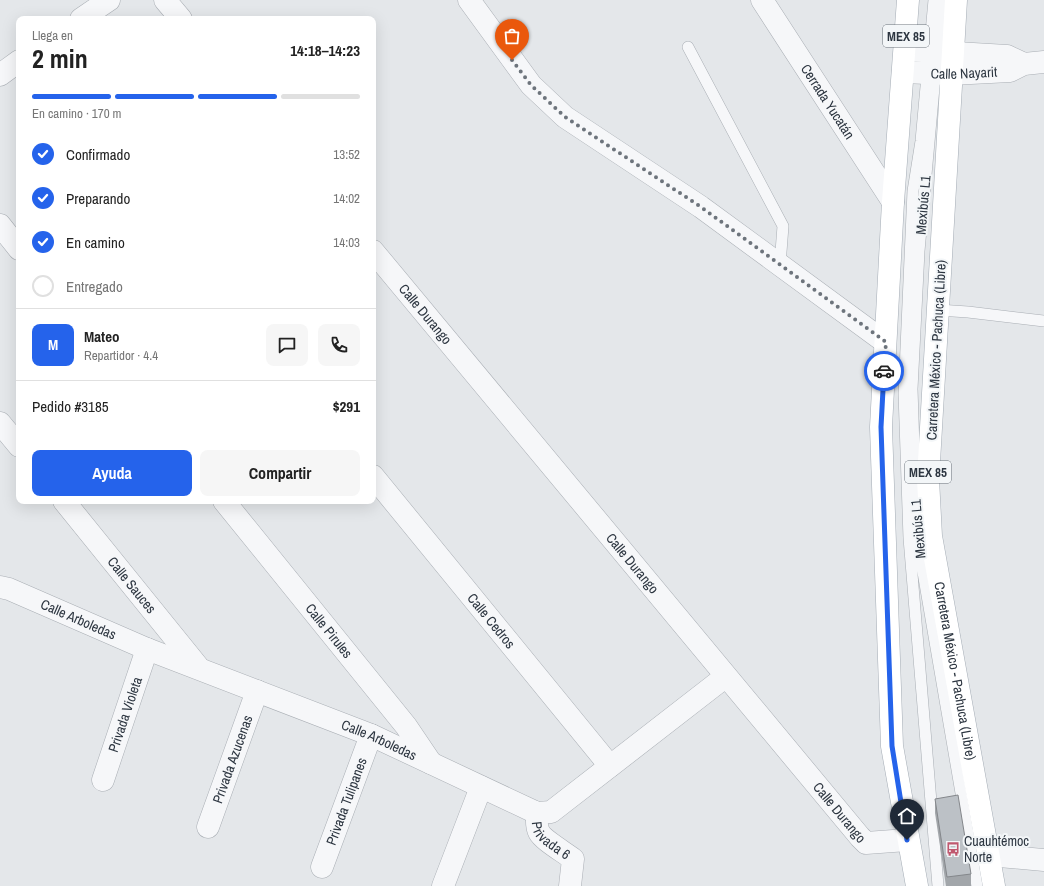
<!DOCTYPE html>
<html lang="es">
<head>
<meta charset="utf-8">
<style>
	:root { --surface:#fff; --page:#f6f6f6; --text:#222; --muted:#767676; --line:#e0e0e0; --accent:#2563eb }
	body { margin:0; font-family:"Archivo Narrow",sans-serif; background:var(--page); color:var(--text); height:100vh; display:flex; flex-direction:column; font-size:15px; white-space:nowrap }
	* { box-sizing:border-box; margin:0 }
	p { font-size:13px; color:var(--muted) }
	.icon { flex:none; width:22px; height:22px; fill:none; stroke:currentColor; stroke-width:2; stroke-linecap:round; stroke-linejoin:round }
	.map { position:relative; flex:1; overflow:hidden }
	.drawer { position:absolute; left:16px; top:16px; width:360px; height:488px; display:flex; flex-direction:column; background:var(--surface); border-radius:8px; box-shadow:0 4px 16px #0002 }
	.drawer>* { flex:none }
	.pin { position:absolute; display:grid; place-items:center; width:34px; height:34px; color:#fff; margin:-41px -17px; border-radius:50% 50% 50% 0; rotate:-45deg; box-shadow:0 0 4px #0007 }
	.pin .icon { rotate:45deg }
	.courier { position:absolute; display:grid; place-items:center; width:40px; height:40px; margin:-20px; border:3px solid #2563eb; border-radius:50%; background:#fff; color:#222; box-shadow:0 1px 5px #0007 }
	.summary em { font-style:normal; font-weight:700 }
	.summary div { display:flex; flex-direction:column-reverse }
	.summary { display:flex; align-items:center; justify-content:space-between; height:68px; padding:0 16px }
	h1 { font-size:26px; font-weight:700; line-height:30px }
	.bar { display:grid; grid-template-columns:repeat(4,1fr); gap:6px 4px; align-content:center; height:48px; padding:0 16px }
	.bar i { height:5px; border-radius:3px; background:var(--line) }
	.bar .active { background:var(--accent) }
	.bar p { grid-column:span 4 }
	.line { display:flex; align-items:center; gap:10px; padding:0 16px; border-top:1px solid var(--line) }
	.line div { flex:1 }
	.round { display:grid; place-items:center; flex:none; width:42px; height:42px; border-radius:8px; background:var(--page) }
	ol { padding:0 16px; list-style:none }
	li { display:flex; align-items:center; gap:12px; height:44px }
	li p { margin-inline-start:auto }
	li .icon { padding:4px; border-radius:50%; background:var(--accent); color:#fff; stroke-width:4 }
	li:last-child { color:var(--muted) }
	li i { width:22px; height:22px; border:2px solid var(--line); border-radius:50% }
	.button { display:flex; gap:8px; margin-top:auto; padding:8px 16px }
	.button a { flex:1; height:46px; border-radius:8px; background:var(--accent); color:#fff; font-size:16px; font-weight:700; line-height:46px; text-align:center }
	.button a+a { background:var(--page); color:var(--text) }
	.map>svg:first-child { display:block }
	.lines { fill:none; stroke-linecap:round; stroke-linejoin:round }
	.service-casing { stroke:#a9aeb4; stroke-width:12 }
	.minor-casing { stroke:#a9aeb4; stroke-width:23 }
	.primary-casing { stroke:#a4acb5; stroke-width:23 }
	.service { stroke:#f6f7f9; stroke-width:11 }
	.minor { stroke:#f6f7f9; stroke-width:22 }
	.primary { stroke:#fff; stroke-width:22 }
	.wall { fill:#a2a6aa }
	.building { fill:#bcc1c6; stroke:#84878b }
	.done { stroke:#6d747c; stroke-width:4; stroke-dasharray:0 7.2 }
	.route { stroke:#2563eb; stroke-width:5 }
	.labels { text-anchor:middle; stroke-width:4; stroke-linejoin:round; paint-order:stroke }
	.shield { fill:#f3f6f8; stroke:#687078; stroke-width:1 }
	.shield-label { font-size:13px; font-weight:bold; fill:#2d3641 }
	.street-label { font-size:14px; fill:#2d3641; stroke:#f3f6f8 }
	.poi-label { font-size:14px; fill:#2d3641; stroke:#f3f6f8; text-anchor:start }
</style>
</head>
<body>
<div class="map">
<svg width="1044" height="886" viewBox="0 0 1044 886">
	<rect width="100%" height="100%" fill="#e4e7ea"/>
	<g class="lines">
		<defs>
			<path id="service" d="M934,0L921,141L913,191L904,393L909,538L938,886
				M942,0L919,251L912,389L917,537L977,886
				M688,47L783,226L780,265
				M938,310L968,312L1044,321"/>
			<g id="minor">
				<path d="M165,0L181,19"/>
				<path d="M469,0L531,85L565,117L701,207L885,342"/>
				<path id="s1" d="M762,0L893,202"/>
				<path d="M81,19L109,0"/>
				<path d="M905,50L1007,56L1024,64"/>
				<path id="s2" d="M903,72L951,74L1010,71L1024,64L1044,62"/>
				<path d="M0,75L19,61"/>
				<path d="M0,225L19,249"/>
				<path id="s3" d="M373,251L860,837L866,843L907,840"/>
				<path d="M0,423L19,446"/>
				<path id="s4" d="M373,476L610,766"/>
				<path id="s5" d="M64,501L199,668"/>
				<path id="s6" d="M224,501L406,726L431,763"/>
				<path id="s7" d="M0,587L9,589L147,649L371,735L537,813L551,812L725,677"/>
				<path id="s8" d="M103,780L147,649"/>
				<path id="s9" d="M537,813C537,819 536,827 539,832C543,840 564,852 573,859L570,886"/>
				<path id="s10" d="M208,827L257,691"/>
				<path d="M988,855L1044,860"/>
				<path id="s11" d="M322,867L371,735"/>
				<path d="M443,886L481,787"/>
			</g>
			<g id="primary">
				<path d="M908,0L893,202L881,427L892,746L917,886"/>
				<path id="s12" d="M956,0L928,479L931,536L994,886"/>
			</g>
		</defs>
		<use href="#service" class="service-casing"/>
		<use href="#minor" class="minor-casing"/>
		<use href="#primary" class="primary-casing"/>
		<use href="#service" class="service"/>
		<use href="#minor" class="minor"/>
		<use href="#primary" class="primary"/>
	</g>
	<path class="wall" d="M935,799L971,874V886H946L935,813Z"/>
	<path class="building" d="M958,795L971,874L947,877L935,799Z"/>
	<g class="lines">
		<path class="done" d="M512,60L531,85L565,117L701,207L886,342L884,371"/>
		<path class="route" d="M884,371L881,427L892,746L907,840"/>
	</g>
	<defs>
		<symbol id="bus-bare" viewBox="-9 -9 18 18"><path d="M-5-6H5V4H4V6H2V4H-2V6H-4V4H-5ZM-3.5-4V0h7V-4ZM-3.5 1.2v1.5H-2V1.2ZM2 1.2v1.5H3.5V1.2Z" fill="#c0586f" stroke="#f3f6f8" stroke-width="2.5" paint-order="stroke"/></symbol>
	</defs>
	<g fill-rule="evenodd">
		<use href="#bus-bare" x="943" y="839" width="20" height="20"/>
	</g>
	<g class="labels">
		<g class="shield">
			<rect x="883" y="25" width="46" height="22" rx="3"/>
			<rect x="905" y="461" width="46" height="22" rx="3"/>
		</g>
		<g class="shield-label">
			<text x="906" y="41">MEX 85</text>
			<text x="928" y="477">MEX 85</text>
		</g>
		<g class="street-label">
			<text dy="5" stroke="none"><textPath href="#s2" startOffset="61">Calle Nayarit</textPath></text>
			<text dy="5" stroke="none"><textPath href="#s1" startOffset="121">Cerrada Yucatán</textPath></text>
			<text transform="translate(923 205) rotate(-85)" y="5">Mexibús L1</text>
			<text dy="5" stroke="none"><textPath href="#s3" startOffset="82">Calle Durango</textPath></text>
			<text transform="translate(936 350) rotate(-87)" y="5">Carretera México - Pachuca (Libre)</text>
			<text transform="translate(918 529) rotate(-95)" y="5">Mexibús L1</text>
			<text dy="5" stroke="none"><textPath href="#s3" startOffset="406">Calle Durango</textPath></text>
			<text dy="5" stroke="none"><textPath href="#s5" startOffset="108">Calle Sauces</textPath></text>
			<text dy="5" stroke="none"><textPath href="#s7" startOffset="85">Calle Arboledas</textPath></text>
			<text dy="5" stroke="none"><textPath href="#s4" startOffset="187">Calle Cedros</textPath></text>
			<text dy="5" stroke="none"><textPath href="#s6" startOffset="167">Calle Pirules</textPath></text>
			<text dy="5" stroke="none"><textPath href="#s12" startOffset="674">Carretera México - Pachuca (Libre)</textPath></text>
			<text dy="5" stroke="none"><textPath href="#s8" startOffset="69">Privada Violeta</textPath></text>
			<text dy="5" stroke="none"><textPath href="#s7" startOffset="409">Calle Arboledas</textPath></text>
			<text dy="5" stroke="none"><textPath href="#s10" startOffset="72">Privada Azucenas</textPath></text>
			<text dy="5" stroke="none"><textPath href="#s11" startOffset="70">Privada Tulipanes</textPath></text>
			<text dy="5" stroke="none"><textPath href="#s3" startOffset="730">Calle Durango</textPath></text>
			<text dy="5" stroke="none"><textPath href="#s9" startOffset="33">Privada 6</textPath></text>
		</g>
		<g class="poi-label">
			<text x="964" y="846">Cuauhtémoc<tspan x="964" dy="16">Norte</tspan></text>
		</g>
	</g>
</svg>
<div class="pin" style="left:512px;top:60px;background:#ea580c"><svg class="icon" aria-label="bag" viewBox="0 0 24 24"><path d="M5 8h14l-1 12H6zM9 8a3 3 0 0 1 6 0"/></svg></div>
<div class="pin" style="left:907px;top:840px;background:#1f2937"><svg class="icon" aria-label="home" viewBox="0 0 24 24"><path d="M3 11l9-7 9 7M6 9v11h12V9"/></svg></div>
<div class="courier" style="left:884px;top:371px"><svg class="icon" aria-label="car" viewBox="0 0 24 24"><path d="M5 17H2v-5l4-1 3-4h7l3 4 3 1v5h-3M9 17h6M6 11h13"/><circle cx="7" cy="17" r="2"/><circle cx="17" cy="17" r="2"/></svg></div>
<section class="drawer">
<div class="summary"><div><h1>2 min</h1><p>Llega en</p></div><em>14:18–14:23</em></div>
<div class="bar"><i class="active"></i><i class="active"></i><i class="active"></i><i></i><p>En camino · 170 m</p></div>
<ol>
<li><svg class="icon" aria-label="check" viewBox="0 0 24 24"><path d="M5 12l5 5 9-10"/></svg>Confirmado<p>13:52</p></li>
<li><svg class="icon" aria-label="check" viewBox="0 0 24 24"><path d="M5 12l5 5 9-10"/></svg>Preparando<p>14:02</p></li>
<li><svg class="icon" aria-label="check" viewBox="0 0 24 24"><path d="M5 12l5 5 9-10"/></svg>En camino<p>14:03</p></li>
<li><i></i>Entregado</li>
</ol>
<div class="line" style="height:72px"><b class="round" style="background:var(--accent);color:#fff">M</b><div><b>Mateo</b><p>Repartidor · 4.4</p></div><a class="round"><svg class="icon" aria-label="chat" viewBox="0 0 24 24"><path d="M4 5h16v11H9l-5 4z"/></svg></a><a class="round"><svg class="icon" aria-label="phone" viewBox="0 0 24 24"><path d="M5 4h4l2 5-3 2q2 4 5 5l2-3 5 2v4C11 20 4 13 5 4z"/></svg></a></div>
<div class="line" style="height:52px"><div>Pedido #3185</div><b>$291</b></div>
<div class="button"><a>Ayuda</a><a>Compartir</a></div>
</section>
</div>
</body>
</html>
